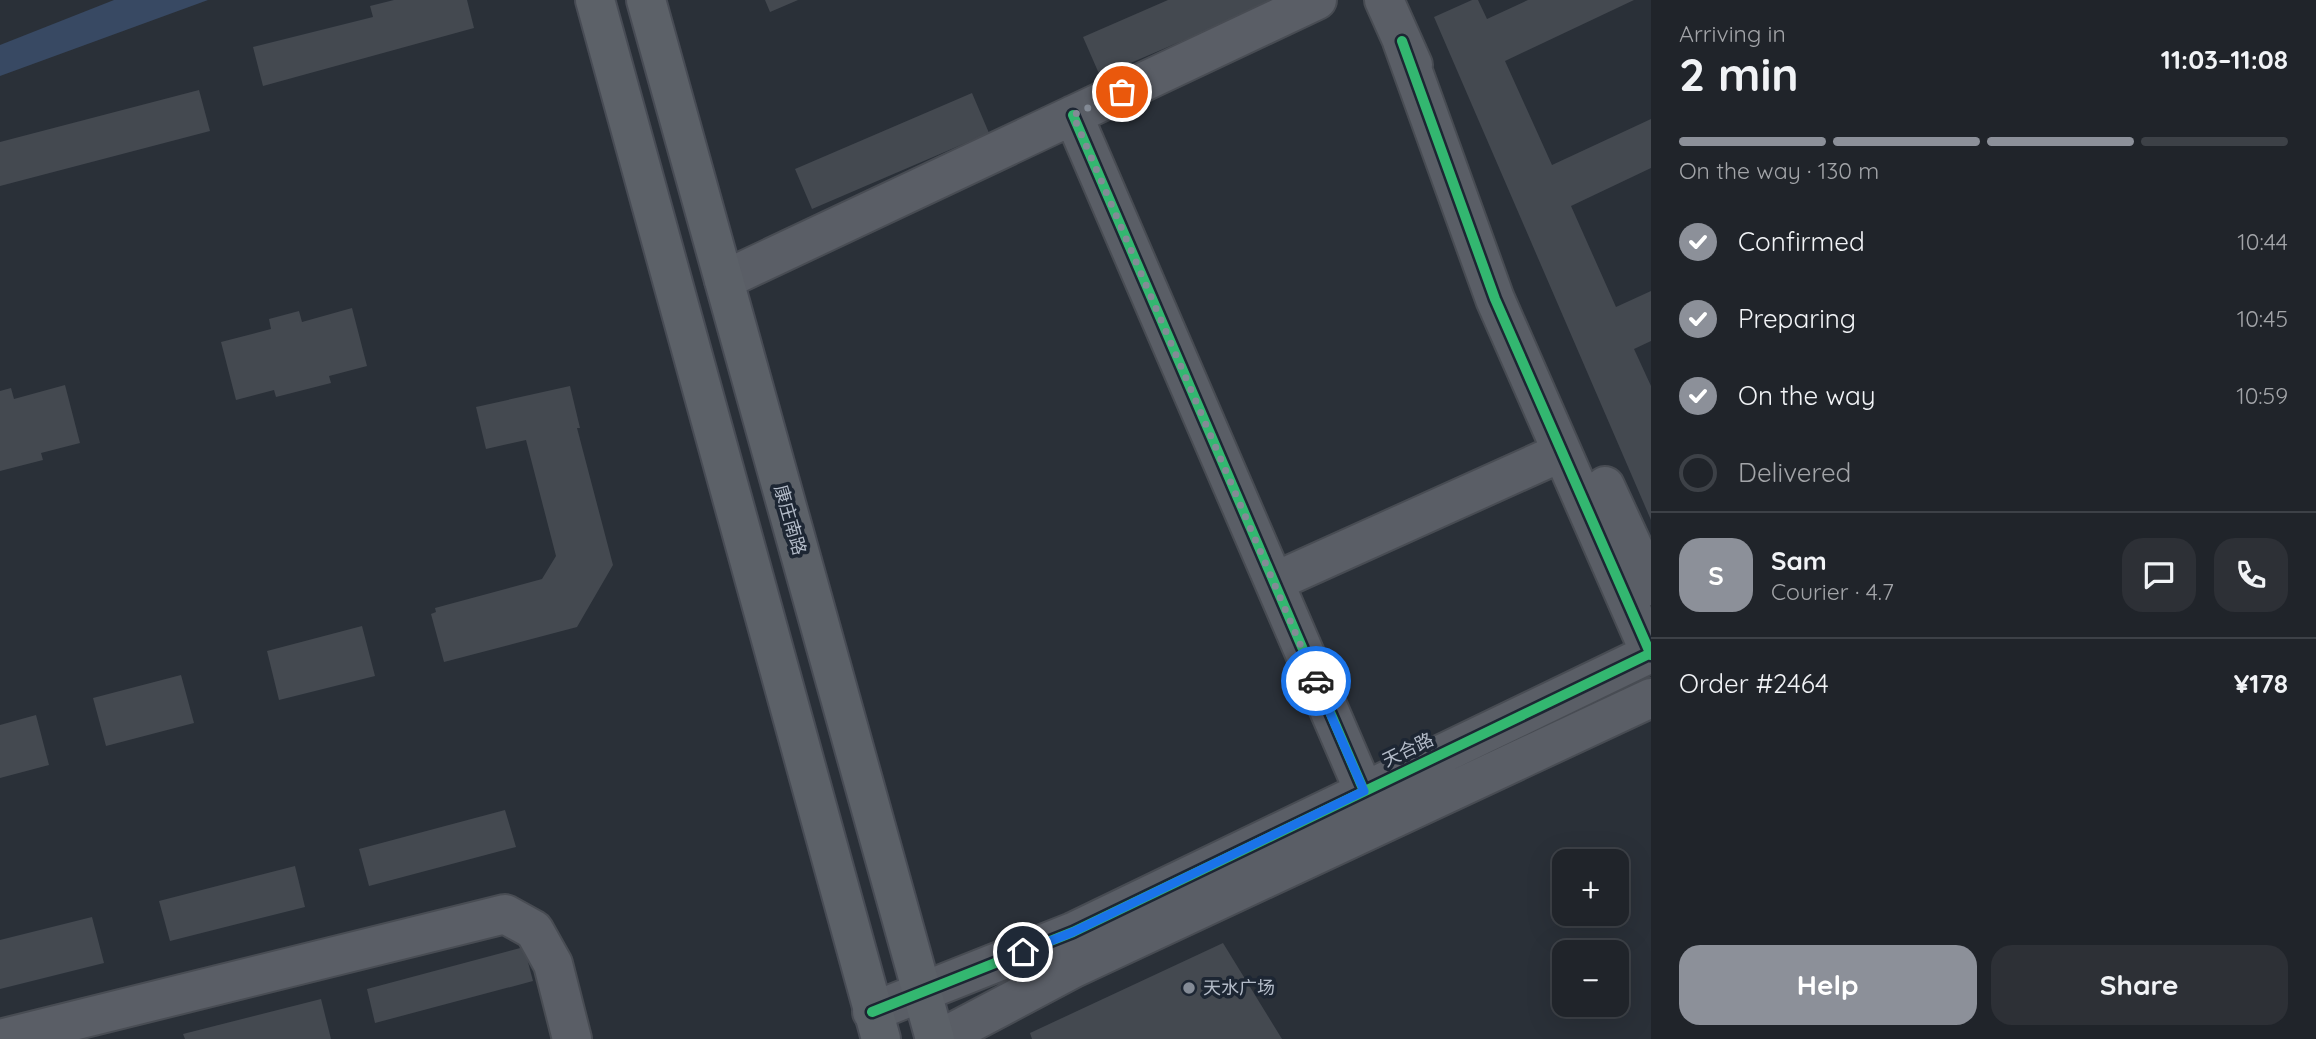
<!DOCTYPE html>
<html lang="en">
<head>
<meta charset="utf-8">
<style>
	:root { --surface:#20242a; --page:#2d3036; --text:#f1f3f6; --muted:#a2a4a8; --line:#3d4147; --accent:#8c9099 }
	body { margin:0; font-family:Quicksand,"Noto Sans SC",sans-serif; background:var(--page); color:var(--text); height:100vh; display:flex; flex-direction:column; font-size:26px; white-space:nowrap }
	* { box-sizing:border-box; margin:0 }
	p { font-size:23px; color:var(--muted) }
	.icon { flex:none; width:38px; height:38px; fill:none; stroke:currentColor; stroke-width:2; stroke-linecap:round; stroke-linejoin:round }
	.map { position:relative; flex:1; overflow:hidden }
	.panel { display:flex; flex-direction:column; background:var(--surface); width:665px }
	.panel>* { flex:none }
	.fabs { position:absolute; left:1552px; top:849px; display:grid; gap:14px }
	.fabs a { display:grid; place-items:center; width:77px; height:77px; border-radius:14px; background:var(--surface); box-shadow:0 7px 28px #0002,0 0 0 2px var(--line); font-size:35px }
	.pin { position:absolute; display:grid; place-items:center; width:60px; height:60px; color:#fff; margin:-30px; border:4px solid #fff; border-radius:50%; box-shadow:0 2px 7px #0007 }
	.courier { position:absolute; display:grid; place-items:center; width:70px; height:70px; margin:-35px; border:5px solid #1a73e8; border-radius:50%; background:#fff; color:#222; box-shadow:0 2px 9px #0007 }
	.headline em { font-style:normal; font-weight:800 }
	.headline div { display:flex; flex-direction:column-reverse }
	.headline { display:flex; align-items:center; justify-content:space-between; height:119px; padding:0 28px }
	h1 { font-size:46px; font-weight:800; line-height:52px }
	.bar { display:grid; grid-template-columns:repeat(4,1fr); gap:10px 7px; align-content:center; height:84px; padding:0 28px }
	.bar i { height:9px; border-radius:5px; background:var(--line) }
	.bar .current { background:var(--accent) }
	.bar p { grid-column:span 4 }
	.line { display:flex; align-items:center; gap:18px; padding:0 28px; border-top:2px solid var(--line) }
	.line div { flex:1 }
	.round { display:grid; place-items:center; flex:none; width:74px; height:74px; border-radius:21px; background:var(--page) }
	ol { padding:0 28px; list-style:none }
	li { display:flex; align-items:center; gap:21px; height:77px }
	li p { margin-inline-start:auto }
	li .icon { padding:7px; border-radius:50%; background:var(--accent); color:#fff; stroke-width:4 }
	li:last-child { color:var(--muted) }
	li i { width:38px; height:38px; border:4px solid var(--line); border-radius:50% }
	.cta { display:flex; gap:14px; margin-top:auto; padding:14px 28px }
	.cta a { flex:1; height:80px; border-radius:21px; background:var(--accent); color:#fff; font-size:28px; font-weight:800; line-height:80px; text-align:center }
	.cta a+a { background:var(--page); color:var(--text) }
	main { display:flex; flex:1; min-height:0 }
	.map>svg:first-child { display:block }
	.water { fill:#384963 }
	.building { fill:#444950 }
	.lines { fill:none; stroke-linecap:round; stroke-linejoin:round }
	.minor-casing { stroke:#484c53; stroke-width:42 }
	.major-casing { stroke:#484c55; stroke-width:42 }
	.minor { stroke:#5a5e66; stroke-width:38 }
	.major { stroke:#5c6168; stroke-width:38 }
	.cycleway-casing { stroke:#1d2633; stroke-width:15 }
	.cycleway { stroke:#33b770; stroke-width:10 }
	.done { stroke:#848b96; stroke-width:7; stroke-dasharray:0 12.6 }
	.route { stroke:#1a73e8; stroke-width:9 }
	.poi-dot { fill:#848b96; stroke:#1d2633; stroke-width:2.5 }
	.labels { text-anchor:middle; stroke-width:7; stroke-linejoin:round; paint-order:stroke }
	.street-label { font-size:18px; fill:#b4bcc9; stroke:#1d2633 }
	.poi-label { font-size:18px; fill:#b4bcc9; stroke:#1d2633; text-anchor:start }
</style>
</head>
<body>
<main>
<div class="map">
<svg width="1651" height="1039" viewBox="0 0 1651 1039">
	<rect width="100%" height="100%" fill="#2a3038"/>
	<path class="water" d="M114,0H208L0,76V45Z"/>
	<path class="building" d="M394,0H467L474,28L263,86L253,47L373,17L370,6Z
		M765,0H798L770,12Z
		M1168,0H1269L1271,3L1100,76L1083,37Z
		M1472,0H1478L1487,19L1528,0H1634L1505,61L1552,165L1651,119V168L1571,206L1616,307L1651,291V341L1634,349L1651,386V520L1434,17Z
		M199,90L210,131L0,186V142Z
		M972,93L989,133L812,209L795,169Z
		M352,308L367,366L329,376L331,383L276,397L274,390L236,400L221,342L271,329L269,319L299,311L302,322Z
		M65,385L80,443L41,453L43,460L0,471V391L11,388L14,399Z
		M570,386L580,428H577L613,565L577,627L444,662L431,614L436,612L435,608L542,579L556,556L526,440L486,449L476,407Z
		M362,626L375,676L279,700L267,651Z
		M181,675L194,723L106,746L93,698Z
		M36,715L49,765L0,778V725Z
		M505,810L516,847L369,886L359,849Z
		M295,866L305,907L170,941L159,901Z
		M92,917L104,963L0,989V940Z
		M1223,943L1282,1039H1032L1030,1033Z
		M524,947L533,981L375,1023L367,989Z
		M321,999L331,1039H185L183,1034Z"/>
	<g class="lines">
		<defs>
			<path id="minor" d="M1384,0L1413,65
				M1402,41L1495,299L1651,655
				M1073,115L1364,791
				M724,280L1317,0
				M1605,486L1651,586
				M1274,582L1562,452
				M872,1012L1073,932L1651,653
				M0,1039L505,914L534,930L553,964L572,1039
				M940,1039L1074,968L1651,698"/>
			<path id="major" d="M595,0L881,1039
				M646,0L935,1039"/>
		</defs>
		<use href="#minor" class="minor-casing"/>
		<use href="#major" class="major-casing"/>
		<use href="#minor" class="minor"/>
		<use href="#major" class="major"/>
		<defs>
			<path id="cycleway" d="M1402,41L1495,299L1651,655
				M1073,115L1364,791
				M872,1012L1073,932L1651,653"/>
		</defs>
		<use href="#cycleway" class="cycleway-casing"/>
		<use href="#cycleway" class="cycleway"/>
	</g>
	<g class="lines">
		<path class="done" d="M1122,92L1073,115L1316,681"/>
		<path class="route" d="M1023,952L1073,932L1364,791L1316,681"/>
	</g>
	<circle class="poi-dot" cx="1189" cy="988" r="7"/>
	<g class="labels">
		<g class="street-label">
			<text transform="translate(790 520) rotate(74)" y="6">康庄南路</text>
			<text transform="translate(1408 750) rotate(-26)" y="6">天合路</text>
		</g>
		<g class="poi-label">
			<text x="1203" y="994">天水广场</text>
		</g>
	</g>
</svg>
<div class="fabs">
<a>+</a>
<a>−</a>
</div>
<div class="pin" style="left:1122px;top:92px;background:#ea580c"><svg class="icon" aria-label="bag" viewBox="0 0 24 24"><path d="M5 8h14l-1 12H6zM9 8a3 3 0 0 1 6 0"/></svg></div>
<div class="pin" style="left:1023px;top:952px;background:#1f2937"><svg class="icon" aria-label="home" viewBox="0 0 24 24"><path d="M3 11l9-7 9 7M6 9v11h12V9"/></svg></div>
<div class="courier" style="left:1316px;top:681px"><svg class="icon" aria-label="car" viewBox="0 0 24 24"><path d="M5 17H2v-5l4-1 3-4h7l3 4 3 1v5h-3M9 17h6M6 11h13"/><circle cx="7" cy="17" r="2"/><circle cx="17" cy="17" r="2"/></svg></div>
</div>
<section class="panel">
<div class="headline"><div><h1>2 min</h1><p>Arriving in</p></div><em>11:03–11:08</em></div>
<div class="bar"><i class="current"></i><i class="current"></i><i class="current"></i><i></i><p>On the way · 130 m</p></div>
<ol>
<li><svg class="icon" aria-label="check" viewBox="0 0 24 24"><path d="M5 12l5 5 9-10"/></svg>Confirmed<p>10:44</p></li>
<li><svg class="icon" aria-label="check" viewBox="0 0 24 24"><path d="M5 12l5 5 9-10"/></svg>Preparing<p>10:45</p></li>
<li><svg class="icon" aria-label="check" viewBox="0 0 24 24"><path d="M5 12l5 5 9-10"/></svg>On the way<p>10:59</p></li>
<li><i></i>Delivered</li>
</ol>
<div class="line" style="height:126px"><b class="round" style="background:var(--accent);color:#fff">S</b><div><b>Sam</b><p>Courier · 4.7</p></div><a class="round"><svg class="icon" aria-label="chat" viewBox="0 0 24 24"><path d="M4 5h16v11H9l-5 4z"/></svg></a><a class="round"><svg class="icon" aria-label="phone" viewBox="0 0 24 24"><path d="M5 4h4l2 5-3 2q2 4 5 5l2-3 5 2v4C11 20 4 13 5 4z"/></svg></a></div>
<div class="line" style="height:91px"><div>Order #2464</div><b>¥178</b></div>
<div class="cta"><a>Help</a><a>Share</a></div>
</section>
</main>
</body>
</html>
